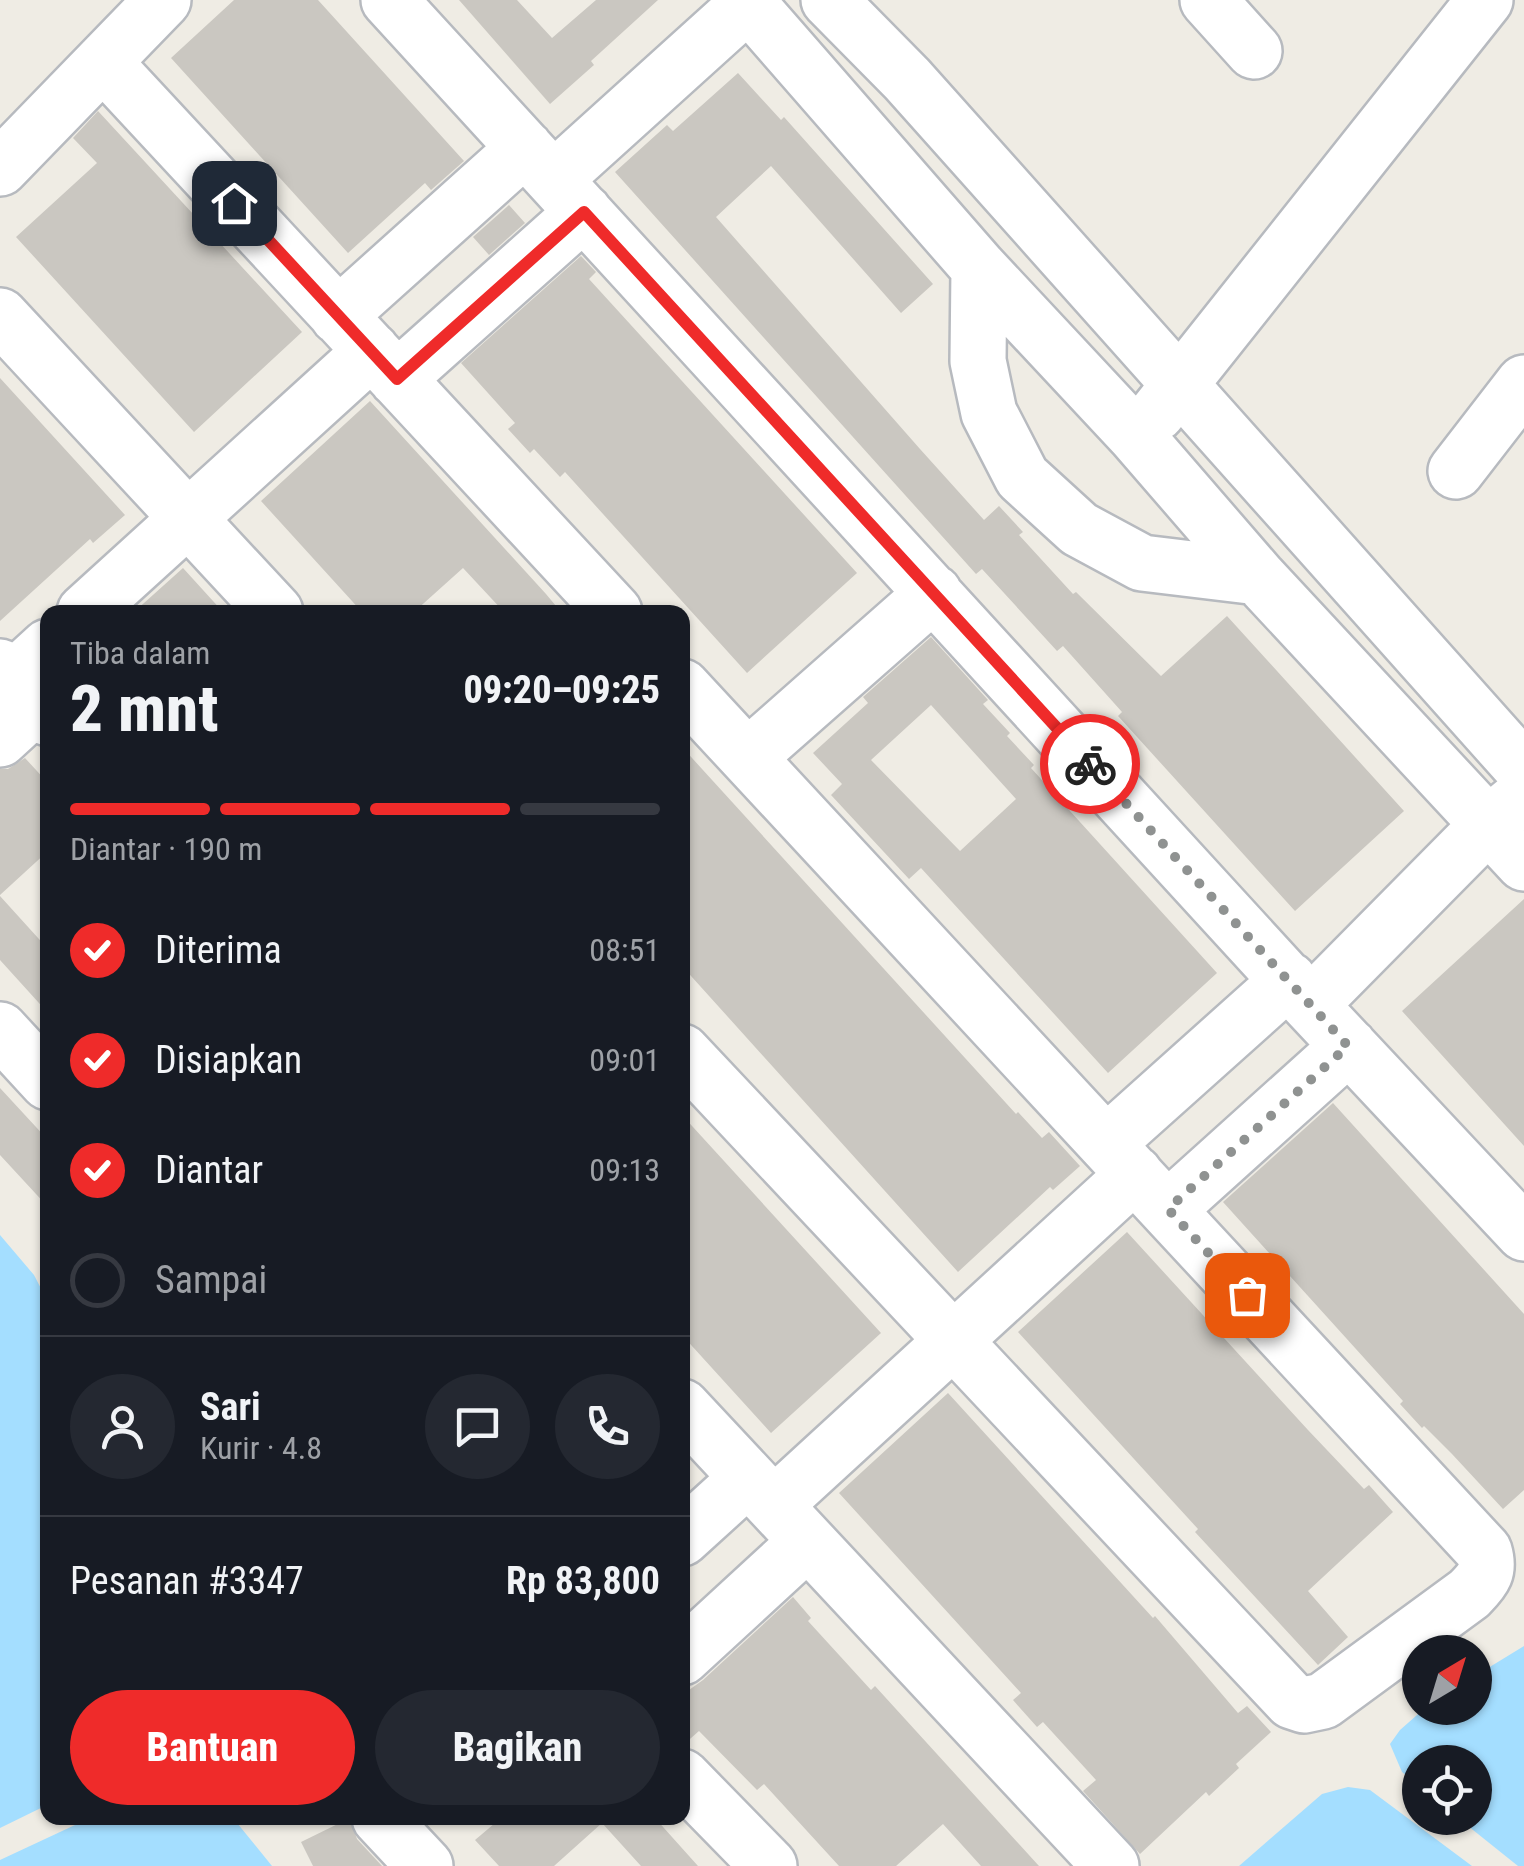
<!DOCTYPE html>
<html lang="id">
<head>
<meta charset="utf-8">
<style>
	:root { --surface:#171b24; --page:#242831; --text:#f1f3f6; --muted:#9ea1a6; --line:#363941; --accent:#ef2b2a }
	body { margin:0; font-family:"Roboto Condensed",sans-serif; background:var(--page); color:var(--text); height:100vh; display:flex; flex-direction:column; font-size:38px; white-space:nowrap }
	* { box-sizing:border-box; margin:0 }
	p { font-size:32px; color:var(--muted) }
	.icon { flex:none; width:55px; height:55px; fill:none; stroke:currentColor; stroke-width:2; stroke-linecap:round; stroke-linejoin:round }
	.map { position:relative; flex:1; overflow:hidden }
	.sheet { position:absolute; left:40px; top:605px; width:650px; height:1220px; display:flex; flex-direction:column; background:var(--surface); border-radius:20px; box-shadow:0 2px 8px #0004 }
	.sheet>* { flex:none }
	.needle { width:65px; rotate:38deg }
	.tools { position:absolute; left:1402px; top:1635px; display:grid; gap:20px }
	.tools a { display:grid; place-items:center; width:90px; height:90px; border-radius:50%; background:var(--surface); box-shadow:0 2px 8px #0004; font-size:50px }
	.pin { position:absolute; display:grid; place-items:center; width:85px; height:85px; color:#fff; margin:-42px; border-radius:20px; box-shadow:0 5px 15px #0006 }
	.courier { position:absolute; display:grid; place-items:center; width:100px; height:100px; margin:-50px; border:8px solid #ef2b2a; border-radius:50%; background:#fff; color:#222; box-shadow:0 2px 12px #0007 }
	.summary em { font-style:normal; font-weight:800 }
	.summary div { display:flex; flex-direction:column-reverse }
	.summary { display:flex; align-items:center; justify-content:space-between; height:170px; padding:0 30px }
	h1 { font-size:65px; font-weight:800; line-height:75px }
	.bar { display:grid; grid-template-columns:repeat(4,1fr); gap:15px 10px; align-content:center; height:120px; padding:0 30px }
	.bar i { height:12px; border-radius:8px; background:var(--line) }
	.bar .current { background:var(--accent) }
	.bar p { grid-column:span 4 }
	.line { display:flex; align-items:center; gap:25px; padding:0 30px; border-top:2px solid var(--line) }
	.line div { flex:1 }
	.round { display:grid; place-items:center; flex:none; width:105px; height:105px; border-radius:52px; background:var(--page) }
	ol { padding:0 30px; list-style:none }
	li { display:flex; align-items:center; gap:30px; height:110px }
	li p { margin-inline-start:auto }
	li .icon { padding:10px; border-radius:50%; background:var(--accent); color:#fff; stroke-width:4 }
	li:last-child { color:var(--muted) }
	li i { width:55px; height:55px; border:5px solid var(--line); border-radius:50% }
	.primary-button { display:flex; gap:20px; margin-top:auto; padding:20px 30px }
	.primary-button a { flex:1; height:115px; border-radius:60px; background:var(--accent); color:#fff; font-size:40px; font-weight:800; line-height:115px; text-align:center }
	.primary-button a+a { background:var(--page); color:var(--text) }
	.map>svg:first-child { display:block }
	.water { fill:#a4deff }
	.building { fill:#cac7c1; fill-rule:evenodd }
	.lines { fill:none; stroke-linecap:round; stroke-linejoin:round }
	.minor-casing { stroke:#b7babf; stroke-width:60 }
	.minor { stroke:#fff; stroke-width:55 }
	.done { stroke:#8f9291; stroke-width:10; stroke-dasharray:0 18 }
	.route { stroke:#ef2b2a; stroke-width:12 }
</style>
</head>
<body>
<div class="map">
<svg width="1524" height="1866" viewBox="0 0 1524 1866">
	<rect width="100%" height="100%" fill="#efece4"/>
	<path class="water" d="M0,1235L34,1275L48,1302L47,1805L0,1828Z
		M1524,1646V1866H1518L1458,1818H1475V1762H1420V1787L1402,1772L1390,1744L1400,1730L1425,1708H1475V1676Z
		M1348,1787L1370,1790L1472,1866H1239L1322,1794Z
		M90,1818H233L272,1866H0V1860Z"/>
	<path class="building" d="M234,0H318L464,161L431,190L425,183L348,253L171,58Z
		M459,0H517L552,38L596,0H658L591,61L594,65L550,104Z
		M738,73L781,120L784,117L933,284L901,313L771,166L716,217L920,449L984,520L999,506L1023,532L1019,535L1073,594L1076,592L1161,676L1227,616L1404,811L1295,911L1118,716L1122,712L1063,646L1057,651L982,569L976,574L615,172L667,125L673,131Z
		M98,111L302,332L194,432L16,237L97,163L73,138Z
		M509,205L525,223L489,255L473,237Z
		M581,256L596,272L589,279L857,573L747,673L565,472L560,477L534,449L530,453L508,429L515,423L461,363Z
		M0,378L125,515L93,543L90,539L0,621Z
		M370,401L546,594L561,612H504L463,568L414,612H362L261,501Z
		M183,568L223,612H134Z
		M931,637L988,700L983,704L1010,733L1007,736L1034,765L1031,768L1217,973L1108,1073L921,868L909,879L831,795L842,784L813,753L868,703L863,697ZM931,705L1016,799L960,851L871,760Z
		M682,747L1016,1114L1018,1112L1042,1138L1049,1132L1080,1166L1053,1190L1050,1187L958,1272L682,966Z
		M25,758L48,783V851L0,895V769H8Z
		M0,896L48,949V1013L0,960Z
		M1524,899V1146L1402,1011Z
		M0,1088L48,1140V1207L0,1155Z
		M1333,1103L1524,1314V1490L1503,1509L1452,1454L1424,1426L1422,1428L1400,1404L1403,1401L1223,1202Z
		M682,1115L881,1333L771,1433L682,1335Z
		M1127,1232L1308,1430L1364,1489L1369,1485L1393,1512L1308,1591L1348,1637L1318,1665L1195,1532L1198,1529L1018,1332Z
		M948,1393L1153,1618L1155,1616L1238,1713L1247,1706L1271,1732L1236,1764L1239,1768L1209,1796L1206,1792L1140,1854L1083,1791L1096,1780L1043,1722L1037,1727L1013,1700L1021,1693L839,1493Z
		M793,1597L811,1618L808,1621L871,1690L875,1686L1039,1866H981L943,1824L896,1866H839L764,1784L757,1790L699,1731L682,1746V1695L703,1680Z
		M350,1818L357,1839L382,1866H313L301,1842Z
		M501,1818H655L698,1866H641L602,1823L554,1866H499L475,1840Z"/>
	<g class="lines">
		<defs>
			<path id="minor" d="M389,0L1310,1005L1524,1233
				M745,0L979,268L1136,436L1258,577L1524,863
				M829,0L907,79L1524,770
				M1208,0L1254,51
				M103,62L614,612
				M0,168L163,0
				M554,179L752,0
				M979,268L978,361L989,413L1022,477L1079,529L1142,563L1258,577
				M0,316L275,612
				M338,316L525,148
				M397,379L584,212
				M1157,413L1485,0
				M1456,471L1524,383
				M85,612L372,351
				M0,667L48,718
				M12,680L48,647
				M682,687L1484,1551C1490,1571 1484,1579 1469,1594L1323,1701L1304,1705L1292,1701L682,1052
				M0,739L36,706
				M748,757L934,593
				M1310,1005L1489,824L1518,800
				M0,1030L48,1082
				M1107,1143L1289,980
				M1168,1209L1349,1046
				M682,1407L1111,1866
				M774,1505L1135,1174
				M682,1538L748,1478
				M682,1657L807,1542
				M682,1777L769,1866
				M380,1818L425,1866"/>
		</defs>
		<use href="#minor" class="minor-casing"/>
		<use href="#minor" class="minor"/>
	</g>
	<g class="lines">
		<path class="done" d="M1090,764L1348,1046L1168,1209L1247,1295"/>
		<path class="route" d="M234,203L397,379L584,212L1090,764"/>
	</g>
</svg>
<div class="tools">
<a><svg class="needle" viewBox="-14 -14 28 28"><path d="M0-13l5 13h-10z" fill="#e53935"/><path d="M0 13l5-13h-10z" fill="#9ea1a6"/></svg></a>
<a><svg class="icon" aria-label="locate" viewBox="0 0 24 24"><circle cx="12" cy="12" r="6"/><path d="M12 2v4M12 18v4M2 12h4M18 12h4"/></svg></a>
</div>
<div class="pin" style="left:1247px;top:1295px;background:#ea580c"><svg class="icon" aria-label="bag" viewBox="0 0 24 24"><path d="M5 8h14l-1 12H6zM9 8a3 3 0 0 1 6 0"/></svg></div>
<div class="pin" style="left:234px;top:203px;background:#1f2937"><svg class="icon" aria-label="home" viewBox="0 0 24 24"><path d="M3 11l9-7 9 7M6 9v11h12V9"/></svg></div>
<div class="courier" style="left:1090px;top:764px"><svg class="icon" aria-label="bike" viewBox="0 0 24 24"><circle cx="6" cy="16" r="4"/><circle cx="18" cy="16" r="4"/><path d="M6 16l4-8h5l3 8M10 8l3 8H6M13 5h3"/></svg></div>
<section class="sheet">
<div class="summary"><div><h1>2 mnt</h1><p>Tiba dalam</p></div><em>09:20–09:25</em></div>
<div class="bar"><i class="current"></i><i class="current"></i><i class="current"></i><i></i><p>Diantar · 190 m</p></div>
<ol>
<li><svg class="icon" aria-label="check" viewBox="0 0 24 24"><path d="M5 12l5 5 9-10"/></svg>Diterima<p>08:51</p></li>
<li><svg class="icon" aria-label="check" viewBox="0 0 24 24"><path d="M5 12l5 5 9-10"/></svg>Disiapkan<p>09:01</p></li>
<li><svg class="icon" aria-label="check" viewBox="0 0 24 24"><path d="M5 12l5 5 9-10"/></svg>Diantar<p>09:13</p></li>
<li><i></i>Sampai</li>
</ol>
<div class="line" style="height:180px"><a class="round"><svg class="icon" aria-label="person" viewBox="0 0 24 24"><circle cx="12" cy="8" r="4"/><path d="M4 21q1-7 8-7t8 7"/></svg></a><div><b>Sari</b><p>Kurir · 4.8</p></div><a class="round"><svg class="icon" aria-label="chat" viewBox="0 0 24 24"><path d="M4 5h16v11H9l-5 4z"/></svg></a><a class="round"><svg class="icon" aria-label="phone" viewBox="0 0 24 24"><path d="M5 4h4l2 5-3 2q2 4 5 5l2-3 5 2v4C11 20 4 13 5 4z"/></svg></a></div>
<div class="line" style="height:130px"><div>Pesanan #3347</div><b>Rp 83,800</b></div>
<div class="primary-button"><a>Bantuan</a><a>Bagikan</a></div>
</section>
</div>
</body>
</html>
